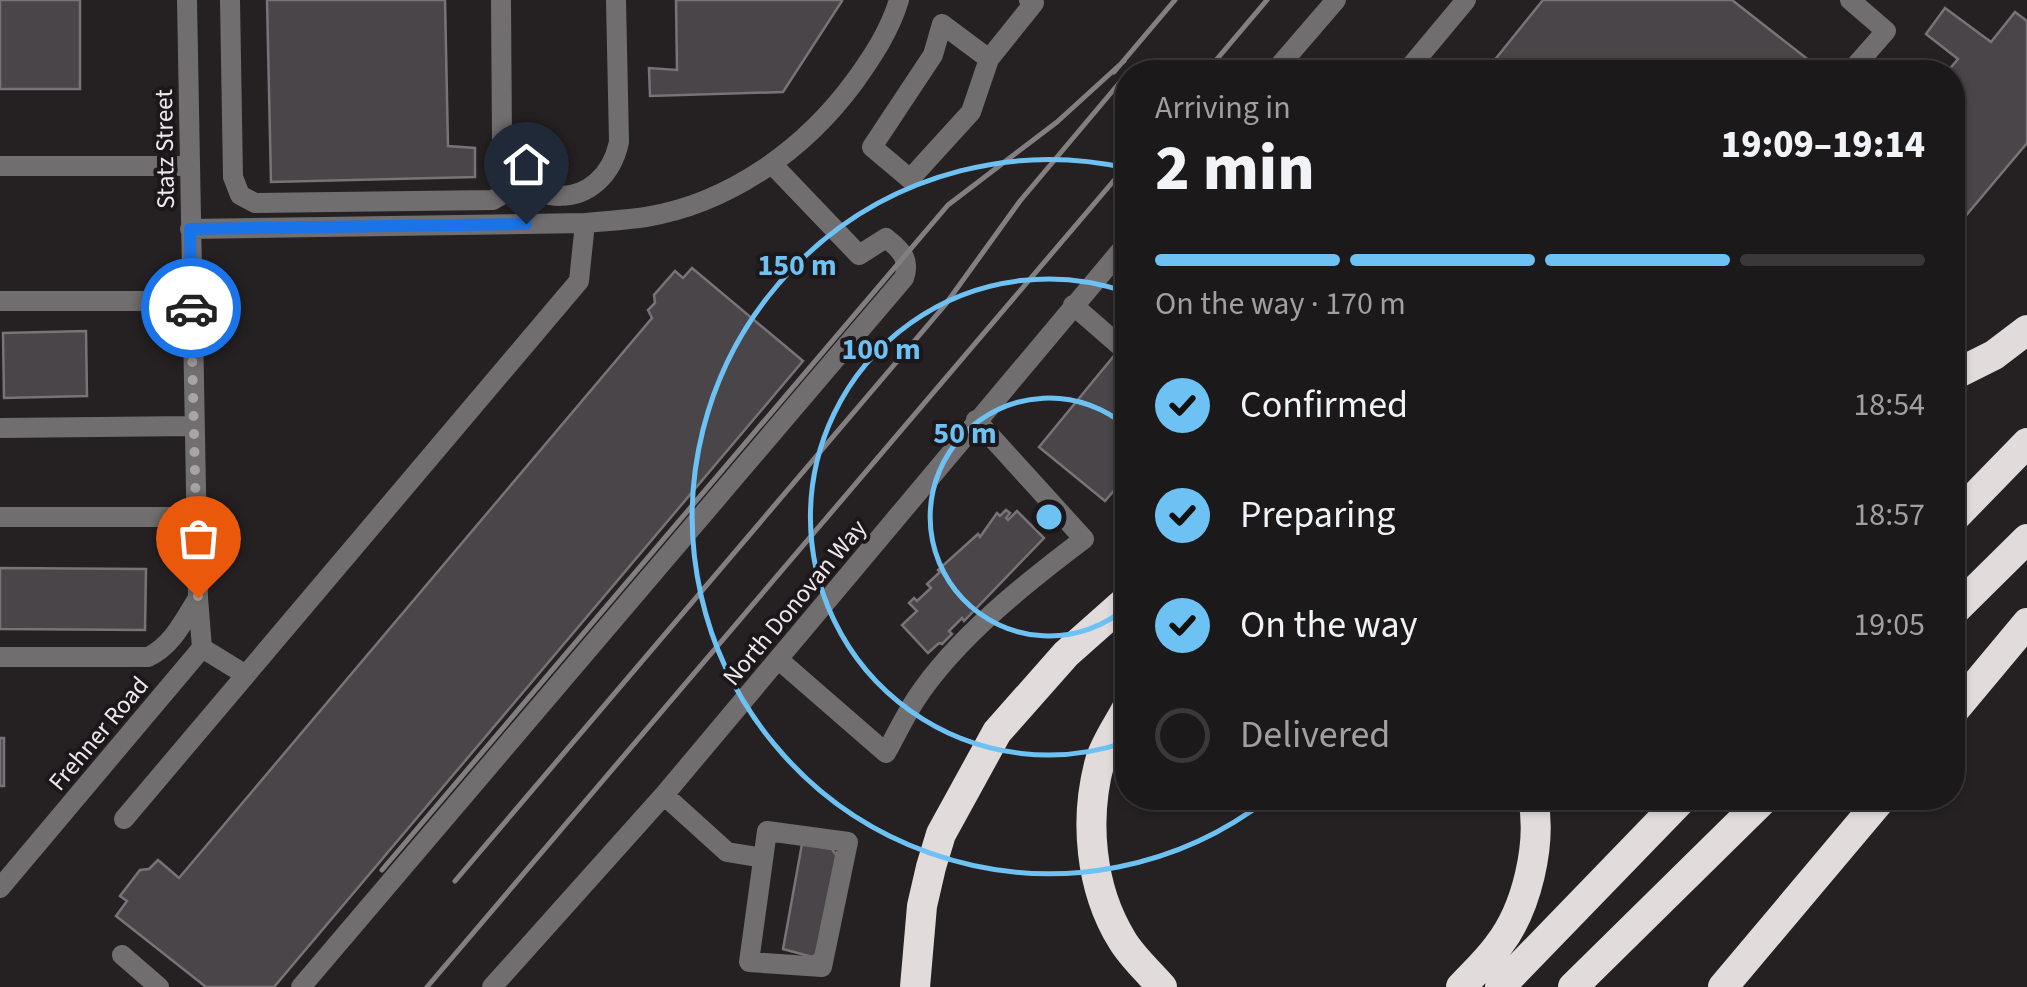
<!DOCTYPE html>
<html lang="en">
<head>
<meta charset="utf-8">
<style>
	:root { --surface:#1c191a; --page:#252223; --text:#f1f3f6; --muted:#a0a0a2; --line:#3a3839; --accent:#6dc2f3 }
	body { margin:0; font-family:"Source Sans 3",sans-serif; background:var(--page); color:var(--text); height:100vh; display:flex; flex-direction:column; font-size:38px; white-space:nowrap }
	* { box-sizing:border-box; margin:0 }
	p { font-size:32px; color:var(--muted) }
	.icon { flex:none; width:55px; height:55px; fill:none; stroke:currentColor; stroke-width:2; stroke-linecap:round; stroke-linejoin:round }
	.map { position:relative; flex:1; overflow:hidden }
	.drawer { position:absolute; left:1115px; top:60px; width:850px; height:750px; display:flex; flex-direction:column; background:var(--surface); border-radius:40px; box-shadow:0 2px 8px #0004,0 0 0 2px var(--line) }
	.drawer>* { flex:none }
	.pin { position:absolute; display:grid; place-items:center; width:85px; height:85px; color:#fff; margin:-102px -42px; border-radius:50% 50% 50% 0; rotate:-45deg; box-shadow:0 0 10px #0007 }
	.pin .icon { rotate:45deg }
	.courier { position:absolute; display:grid; place-items:center; width:100px; height:100px; margin:-50px; border:8px solid #1a73e8; border-radius:50%; background:#fff; color:#222; box-shadow:0 2px 12px #0007 }
	.head em { font-style:normal; font-weight:800 }
	.head div { display:flex; flex-direction:column-reverse }
	.head { display:flex; align-items:center; justify-content:space-between; height:170px; padding:0 40px }
	h1 { font-size:65px; font-weight:800; line-height:75px }
	.bar { display:grid; grid-template-columns:repeat(4,1fr); gap:15px 10px; align-content:center; height:120px; padding:0 40px }
	.bar i { height:12px; border-radius:8px; background:var(--line) }
	.bar .active { background:var(--accent) }
	.bar p { grid-column:span 4 }
	ol { padding:0 40px; list-style:none }
	li { display:flex; align-items:center; gap:30px; height:110px }
	li p { margin-inline-start:auto }
	li .icon { padding:10px; border-radius:50%; background:var(--accent); color:#111; stroke-width:4 }
	li:last-child { color:var(--muted) }
	li i { width:55px; height:55px; border:5px solid var(--line); border-radius:50% }
	.map>svg:first-child { display:block }
	.building { fill:#494549; stroke:#777377; stroke-width:2.5 }
	.lines { fill:none; stroke-linecap:round; stroke-linejoin:round }
	.minor { stroke:#716e6f; stroke-width:20 }
	.highway { stroke:#e2dbdc; stroke-width:30 }
	.rail { stroke:#827f81; stroke-width:5 }
	.done { stroke:#a7a4a6; stroke-width:10; stroke-dasharray:0 18 }
	.route { stroke:#1a73e8; stroke-width:12 }
	.ring { fill:none; stroke:#6dc2f3; stroke-width:5 }
	.labels { text-anchor:middle; stroke-width:8; stroke-linejoin:round; paint-order:stroke }
	.street-label { font-size:25px; fill:#edeaec; stroke:#1c171a }
	.centre { fill:#6dc2f3; stroke:#1c171a; stroke-width:5 }
	.ring-label { font-size:30px; text-anchor:middle; font-weight:bold; fill:#6dc2f3; stroke:#1c171a; stroke-width:8; stroke-linejoin:round; paint-order:stroke }
</style>
</head>
<body>
<div class="map">
<svg width="2027" height="987" viewBox="0 0 2027 987">
	<rect width="100%" height="100%" fill="#252123"/>
	<path class="building" d="M0,0H80V89H0Z
		M267,0H445L448,146L475,148V177L271,182Z
		M676,0H842V1L783,92L650,96L649,68L677,70Z
		M1543,0H1732L1824,72H1485Z
		M1945,8L1991,42L2015,12L2027,21V143L1952,232V72H1947L1958,59L1926,34Z
		M692,268L803,361L274,987H206L116,916L127,901L120,896L140,870L149,869L158,860L179,878L652,318L648,310L655,303L654,295L675,271L683,278Z
		M86,331L87,396L4,398L3,333Z
		M1113,357L1128,369V474L1105,501L1039,447Z
		M1006,510L1010,513L1006,518L1008,520L1017,511L1044,538L964,621L962,618L949,631L952,634L942,644L939,643L928,653L902,625L917,611L909,603L914,598L917,601L931,588L927,584L940,572L938,570L978,534L980,537L997,513L1000,516Z
		M0,568L146,569L145,630L0,629Z
		M0,738H4V786H0Z
		M802,844L832,849L838,858L821,951L812,957L783,949Z"/>
	<g class="lines">
		<path class="minor" d="M230,0L233,177L240,195L255,203L493,200L523,182
			M501,0L502,141C518,215 604,213 619,142L616,0
			M989,59L942,24L933,55L872,147L910,179L971,112L989,59L1034,3L1029,0
			M1274,72L1336,0
			M1406,72L1466,0
			M1850,72L1886,31L1850,0
			M0,166H189
			M190,229L585,223C605,221 626,220 646,217C731,203 806,148 855,81C873,56 890,30 899,0
			M0,301H191
			M1073,305L1128,353
			M0,428L194,426
			M0,517H196
			M202,648L246,675
			M0,657H148C173,645 184,620 198,598
			M779,660L886,753C896,735 905,716 916,699C956,638 1027,582 1084,539L976,420
			M664,795L727,852L763,858
			M124,819L579,281L585,223
			M767,831L848,842L822,967L749,962Z
			M0,888L202,648L198,598L187,0
			M122,955L159,987
			M301,987L904,278C911,259 900,249 886,238L859,255L772,164
			M492,987L664,795L1128,242"/>
		<path class="highway" d="M1952,376L1994,355L2027,330
			M1952,520L2027,443
			M1952,613L2027,539
			M1128,706C1119,724 1105,743 1100,761C1084,819 1090,888 1122,940C1132,957 1149,972 1162,987
			M1952,713L2027,623
			M915,987L922,906L931,867L941,834L997,732L1066,654L1128,599
			M1461,987C1473,974 1487,961 1498,946C1527,909 1542,844 1533,798
			M1500,987L1683,798
			M1573,987L1765,798
			M1723,987L1882,798"/>
		<path class="rail" d="M1114,72L1175,0
			M1206,72L1267,0
			M382,870L948,205L1057,122L1124,61
			M455,881L945,305L1020,201L1121,81
			M427,987L1128,164"/>
	</g>
	<g class="lines">
		<path class="done" d="M191,308L198,598"/>
		<path class="route" d="M191,308L190,229L526,224"/>
	</g>
	<g class="ring">
		<path d="M1127 607A119 119 0 1 1 1127 427"/>
		<path d="M1126 742A238 238 0 1 1 1126 292"/>
		<path d="M1269 798A357 357 0 1 1 1126 168"/>
	</g>
	<g class="labels">
		<g class="street-label">
			<text transform="translate(164 149) rotate(-91)" y="9">Statz Street</text>
			<text transform="translate(794 602) rotate(-50)" y="9">North Donovan Way</text>
			<text transform="translate(98 733) rotate(-50)" y="9">Frehner Road</text>
		</g>
	</g>
	<circle cx="1049" cy="517" r="15" class="centre"/>
	<g class="ring-label">
		<text x="797" y="275">150 m</text>
		<text x="881" y="359">100 m</text>
		<text x="965" y="443">50 m</text>
	</g>
</svg>
<div class="pin" style="left:198px;top:598px;background:#ea580c"><svg class="icon" aria-label="bag" viewBox="0 0 24 24"><path d="M5 8h14l-1 12H6zM9 8a3 3 0 0 1 6 0"/></svg></div>
<div class="pin" style="left:526px;top:224px;background:#1f2937"><svg class="icon" aria-label="home" viewBox="0 0 24 24"><path d="M3 11l9-7 9 7M6 9v11h12V9"/></svg></div>
<div class="courier" style="left:191px;top:308px"><svg class="icon" aria-label="car" viewBox="0 0 24 24"><path d="M5 17H2v-5l4-1 3-4h7l3 4 3 1v5h-3M9 17h6M6 11h13"/><circle cx="7" cy="17" r="2"/><circle cx="17" cy="17" r="2"/></svg></div>
<section class="drawer">
<div class="head"><div><h1>2 min</h1><p>Arriving in</p></div><em>19:09–19:14</em></div>
<div class="bar"><i class="active"></i><i class="active"></i><i class="active"></i><i></i><p>On the way · 170 m</p></div>
<ol>
<li><svg class="icon" aria-label="check" viewBox="0 0 24 24"><path d="M5 12l5 5 9-10"/></svg>Confirmed<p>18:54</p></li>
<li><svg class="icon" aria-label="check" viewBox="0 0 24 24"><path d="M5 12l5 5 9-10"/></svg>Preparing<p>18:57</p></li>
<li><svg class="icon" aria-label="check" viewBox="0 0 24 24"><path d="M5 12l5 5 9-10"/></svg>On the way<p>19:05</p></li>
<li><i></i>Delivered</li>
</ol>
</section>
</div>
</body>
</html>
